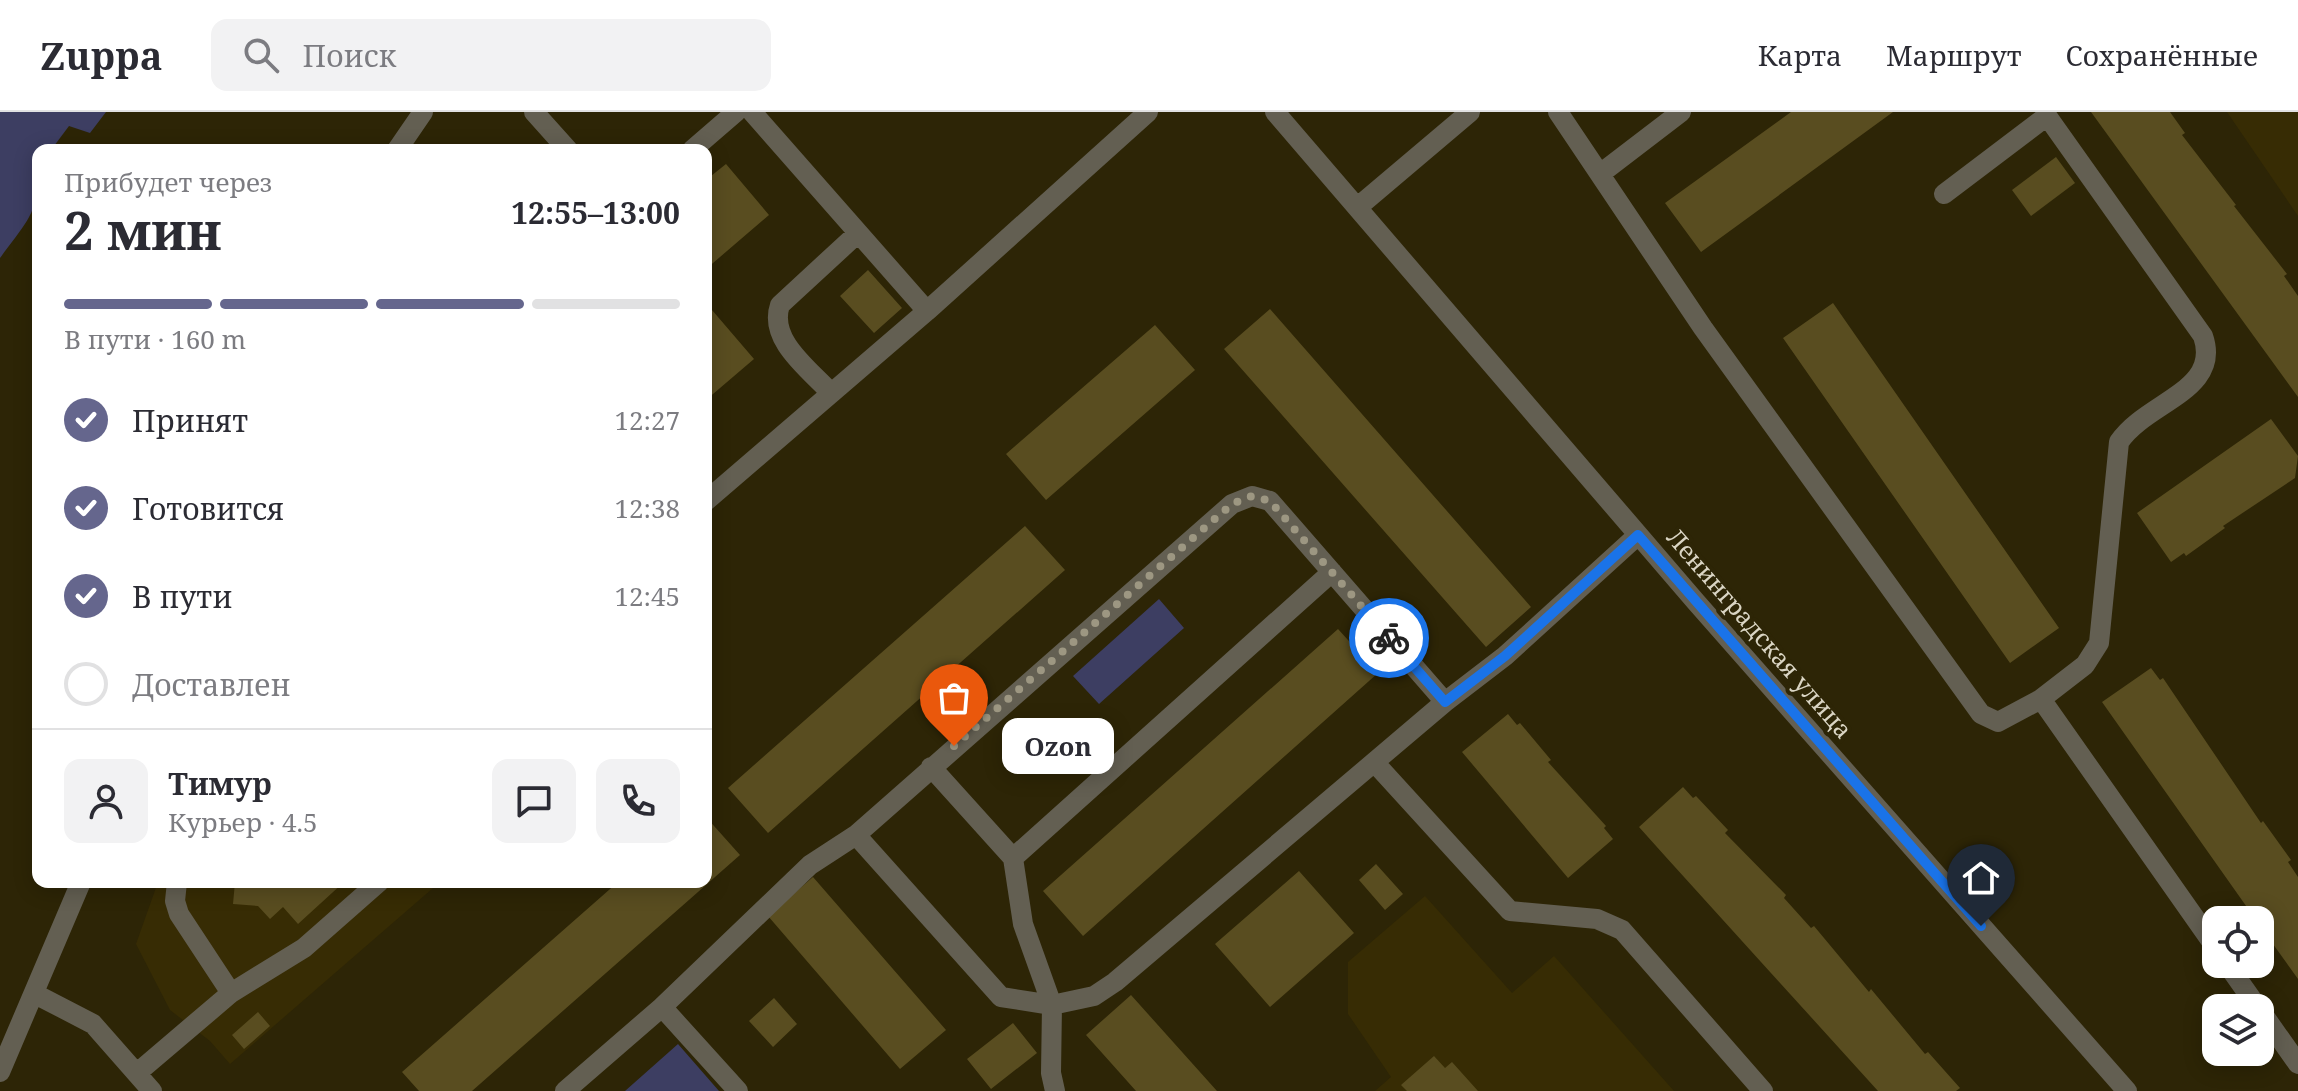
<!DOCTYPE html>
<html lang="ru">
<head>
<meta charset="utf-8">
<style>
	:root { --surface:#fff; --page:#f2f2f3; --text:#2b2b33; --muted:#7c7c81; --line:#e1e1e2; --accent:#65668d }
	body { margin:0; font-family:"Noto Serif",serif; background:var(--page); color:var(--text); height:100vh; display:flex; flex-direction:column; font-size:30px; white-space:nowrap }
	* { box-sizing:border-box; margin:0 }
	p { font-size:26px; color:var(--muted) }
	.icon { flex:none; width:44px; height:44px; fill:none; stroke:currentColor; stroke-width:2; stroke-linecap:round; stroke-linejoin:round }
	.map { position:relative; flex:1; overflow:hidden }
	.panel { position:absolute; left:32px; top:32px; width:680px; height:744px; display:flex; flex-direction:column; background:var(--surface); border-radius:16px; box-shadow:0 4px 20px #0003 }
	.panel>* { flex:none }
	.controls { position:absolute; left:2202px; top:794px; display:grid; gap:16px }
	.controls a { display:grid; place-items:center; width:72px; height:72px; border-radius:16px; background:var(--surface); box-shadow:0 4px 20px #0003; font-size:40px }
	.pin { position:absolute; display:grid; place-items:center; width:68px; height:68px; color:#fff; margin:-82px -34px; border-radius:50% 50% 50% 0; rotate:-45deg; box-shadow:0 0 8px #0007 }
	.pin .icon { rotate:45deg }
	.courier { position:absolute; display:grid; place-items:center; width:80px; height:80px; margin:-40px; border:6px solid #1a73e8; border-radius:50%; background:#fff; color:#222; box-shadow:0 2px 10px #0007 }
	.bubble { position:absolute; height:56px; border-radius:16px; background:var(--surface); box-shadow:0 4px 20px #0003; font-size:26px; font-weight:700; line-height:56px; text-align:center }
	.overview em { font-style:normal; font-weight:700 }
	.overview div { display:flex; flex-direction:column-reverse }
	.overview { display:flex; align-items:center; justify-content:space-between; height:136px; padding:0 32px }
	h1 { font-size:52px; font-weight:700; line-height:60px }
	.bar { display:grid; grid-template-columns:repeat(4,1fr); gap:12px 8px; align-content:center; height:96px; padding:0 32px }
	.bar i { height:10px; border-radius:6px; background:var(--line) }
	.bar .active { background:var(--accent) }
	.bar p { grid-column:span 4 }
	.line { display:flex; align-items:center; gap:20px; padding:0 32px; border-top:2px solid var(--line) }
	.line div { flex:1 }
	.round { display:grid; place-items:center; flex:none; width:84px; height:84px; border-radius:16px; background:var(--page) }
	ol { padding:0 32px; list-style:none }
	li { display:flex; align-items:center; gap:24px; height:88px }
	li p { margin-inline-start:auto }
	li .icon { padding:8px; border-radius:50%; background:var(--accent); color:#fff; stroke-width:4 }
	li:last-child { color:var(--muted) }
	li i { width:44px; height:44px; border:4px solid var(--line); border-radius:50% }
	header { display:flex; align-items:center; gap:48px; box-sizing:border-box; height:112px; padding:0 40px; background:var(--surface); border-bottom:2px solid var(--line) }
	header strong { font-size:38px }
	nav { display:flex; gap:44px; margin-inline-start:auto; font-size:28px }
	.search { width:560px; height:72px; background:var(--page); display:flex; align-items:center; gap:20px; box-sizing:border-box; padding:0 28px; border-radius:16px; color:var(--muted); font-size:30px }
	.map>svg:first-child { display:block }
	.built { fill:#372c04 }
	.green { fill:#3d3e62 }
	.building { fill:#594d20 }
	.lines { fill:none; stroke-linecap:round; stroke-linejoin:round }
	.minor { stroke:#635f52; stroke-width:20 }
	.done { stroke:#9d9782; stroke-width:8; stroke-dasharray:0 14.4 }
	.route { stroke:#1a73e8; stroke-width:10 }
	.labels { text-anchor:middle; stroke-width:8; stroke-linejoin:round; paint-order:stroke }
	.street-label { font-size:24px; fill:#dad5c4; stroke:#2d2506 }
</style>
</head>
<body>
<header>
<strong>Zuppa</strong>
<div class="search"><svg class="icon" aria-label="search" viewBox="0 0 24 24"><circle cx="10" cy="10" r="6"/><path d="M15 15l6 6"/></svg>Поиск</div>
<nav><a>Карта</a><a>Маршрут</a><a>Сохранённые</a></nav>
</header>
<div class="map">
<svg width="2298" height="979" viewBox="0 0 2298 979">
	<rect width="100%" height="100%" fill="#2d2506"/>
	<path class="built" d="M2227,0H2298V104Z
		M158,770H440L230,952L210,929L170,898L136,832Z
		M1425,784L1512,881L1554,844L1674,979H1375L1391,965L1348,902V850Z"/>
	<path class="green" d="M0,0H106L90,21L69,14L51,38H38C38,100 37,97 0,146Z
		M1159,487L1184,516L1099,592L1073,564Z
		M678,932L719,979H625Z"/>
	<path class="building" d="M1791,0H1893L1701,140L1665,91Z
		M2091,0H2170L2185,21L2182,23L2236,93L2234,94L2287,162L2284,164L2298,184V285Z
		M2056,45L2075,71L2031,104L2012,78Z
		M726,52L769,103L706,157V68Z
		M868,158L902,196L874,221L840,184Z
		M706,191L754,247L706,288Z
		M1833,191L2059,516L2010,551L1783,226Z
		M1270,197L1531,495L1486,535L1224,237Z
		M1155,213L1195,258L1046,388L1006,342Z
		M2271,307L2298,344L2295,366L2223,414L2225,416L2186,444L2184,441L2171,450L2137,401Z
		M1025,414L1065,458L768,721L728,676Z
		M1338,517L1378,561L1083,824L1043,779Z
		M2151,556L2160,568L2163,566L2261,711L2263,709L2291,748L2288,750L2298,765V867L2260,814V808H2256L2102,590Z
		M1508,602L1517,613L1520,611L1551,648L1548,650L1606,714L1604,716L1613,727L1568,766L1462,640Z
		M1683,675L1693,686L1696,684L1728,718L1725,721L1786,783L1784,786L1811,816L1814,814L1869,880L1871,877L1925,942L1928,940L1960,976L1956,979H1878L1665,744L1639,715Z
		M706,705L740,743L472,979H419L402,960L618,770H706Z
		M1376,752L1403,782L1385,798L1359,768Z
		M1299,759L1354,821L1270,895L1215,832Z
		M813,765L946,918L900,957L768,804Z
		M235,770H344L298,812L283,795L270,807L258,794L233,792Z
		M1131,883L1217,979H1136L1086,923Z
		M774,886L797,912L773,935L749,909Z
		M258,900L270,914L244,937L232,923Z
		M1013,911L1037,941L991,977L967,947Z
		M1434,944L1445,956L1452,950L1478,979H1407L1401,973Z"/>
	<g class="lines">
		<path class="minor" d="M534,0L568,38
			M1275,0L1696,490L2127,979
			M1558,0L1703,216L1981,602L1998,610L2041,587L2216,836
			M397,38L423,0
			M692,38L736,0
			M1600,62L1681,0
			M1944,82L2047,4L2203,224C2222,279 2147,289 2119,330L2099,531L2085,553L2041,587
			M1359,94L1470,0
			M927,199L1148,0
			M831,281C809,257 768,228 780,193L858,121
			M706,389L927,199L752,0
			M1445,590L1270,389L1252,384L1232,392L856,723L1001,885L1052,893L1094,884L1115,870L1445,590L1505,544L1638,423
			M1375,651L1510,799L1597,807L1622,818L1763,979
			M931,655L1013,746
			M177,770L175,789L179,802L231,881
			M2227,852L2258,896
			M35,882L93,912L152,979
			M662,895L810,753L856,723
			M2260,898L2298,952
			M0,960L81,770
			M137,961L231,881L304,836L379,770
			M565,979L662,895L738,979
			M1055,979L1051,961L1052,893L1023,812L1013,746L1332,460"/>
	</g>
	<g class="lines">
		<path class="done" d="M954,634L1232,392L1252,384L1270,389L1389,526"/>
		<path class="route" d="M1389,526L1445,590L1505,544L1638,423L1981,814"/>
	</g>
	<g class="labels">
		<g class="street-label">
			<text transform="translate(1759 522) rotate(49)" y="8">Ленинградская улица</text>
		</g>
	</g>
</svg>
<div class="controls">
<a><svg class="icon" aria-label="locate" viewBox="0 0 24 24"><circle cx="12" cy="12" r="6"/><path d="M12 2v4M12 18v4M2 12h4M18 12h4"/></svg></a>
<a><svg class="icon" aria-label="layers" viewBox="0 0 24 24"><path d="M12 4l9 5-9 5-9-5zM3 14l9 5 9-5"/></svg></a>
</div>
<div class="pin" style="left:954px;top:634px;background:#ea580c"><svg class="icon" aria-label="bag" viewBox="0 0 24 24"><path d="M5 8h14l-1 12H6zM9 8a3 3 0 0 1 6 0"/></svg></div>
<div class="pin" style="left:1981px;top:814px;background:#1f2937"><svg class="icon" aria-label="home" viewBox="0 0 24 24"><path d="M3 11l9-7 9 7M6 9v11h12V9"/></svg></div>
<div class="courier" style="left:1389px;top:526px"><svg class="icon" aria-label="bike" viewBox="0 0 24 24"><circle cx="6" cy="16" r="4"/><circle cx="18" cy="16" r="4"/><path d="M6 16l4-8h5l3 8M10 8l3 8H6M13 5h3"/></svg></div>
<div class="bubble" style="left:1002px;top:606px;width:112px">Ozon</div>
<section class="panel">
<div class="overview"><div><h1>2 мин</h1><p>Прибудет через</p></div><em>12:55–13:00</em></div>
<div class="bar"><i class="active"></i><i class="active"></i><i class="active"></i><i></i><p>В пути · 160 m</p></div>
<ol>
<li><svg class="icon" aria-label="check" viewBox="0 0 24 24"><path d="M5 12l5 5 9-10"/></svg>Принят<p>12:27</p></li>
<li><svg class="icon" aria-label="check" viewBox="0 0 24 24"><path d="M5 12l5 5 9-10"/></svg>Готовится<p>12:38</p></li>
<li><svg class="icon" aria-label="check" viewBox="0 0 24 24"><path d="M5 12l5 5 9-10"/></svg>В пути<p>12:45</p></li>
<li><i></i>Доставлен</li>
</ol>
<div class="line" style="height:144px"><a class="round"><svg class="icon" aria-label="person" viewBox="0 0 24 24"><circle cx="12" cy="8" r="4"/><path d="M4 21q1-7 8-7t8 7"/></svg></a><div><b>Тимур</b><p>Курьер · 4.5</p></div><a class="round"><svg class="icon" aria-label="chat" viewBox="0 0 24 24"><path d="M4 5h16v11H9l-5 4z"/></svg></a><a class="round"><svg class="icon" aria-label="phone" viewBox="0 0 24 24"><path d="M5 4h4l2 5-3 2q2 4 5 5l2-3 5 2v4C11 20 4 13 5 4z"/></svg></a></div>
</section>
</div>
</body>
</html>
